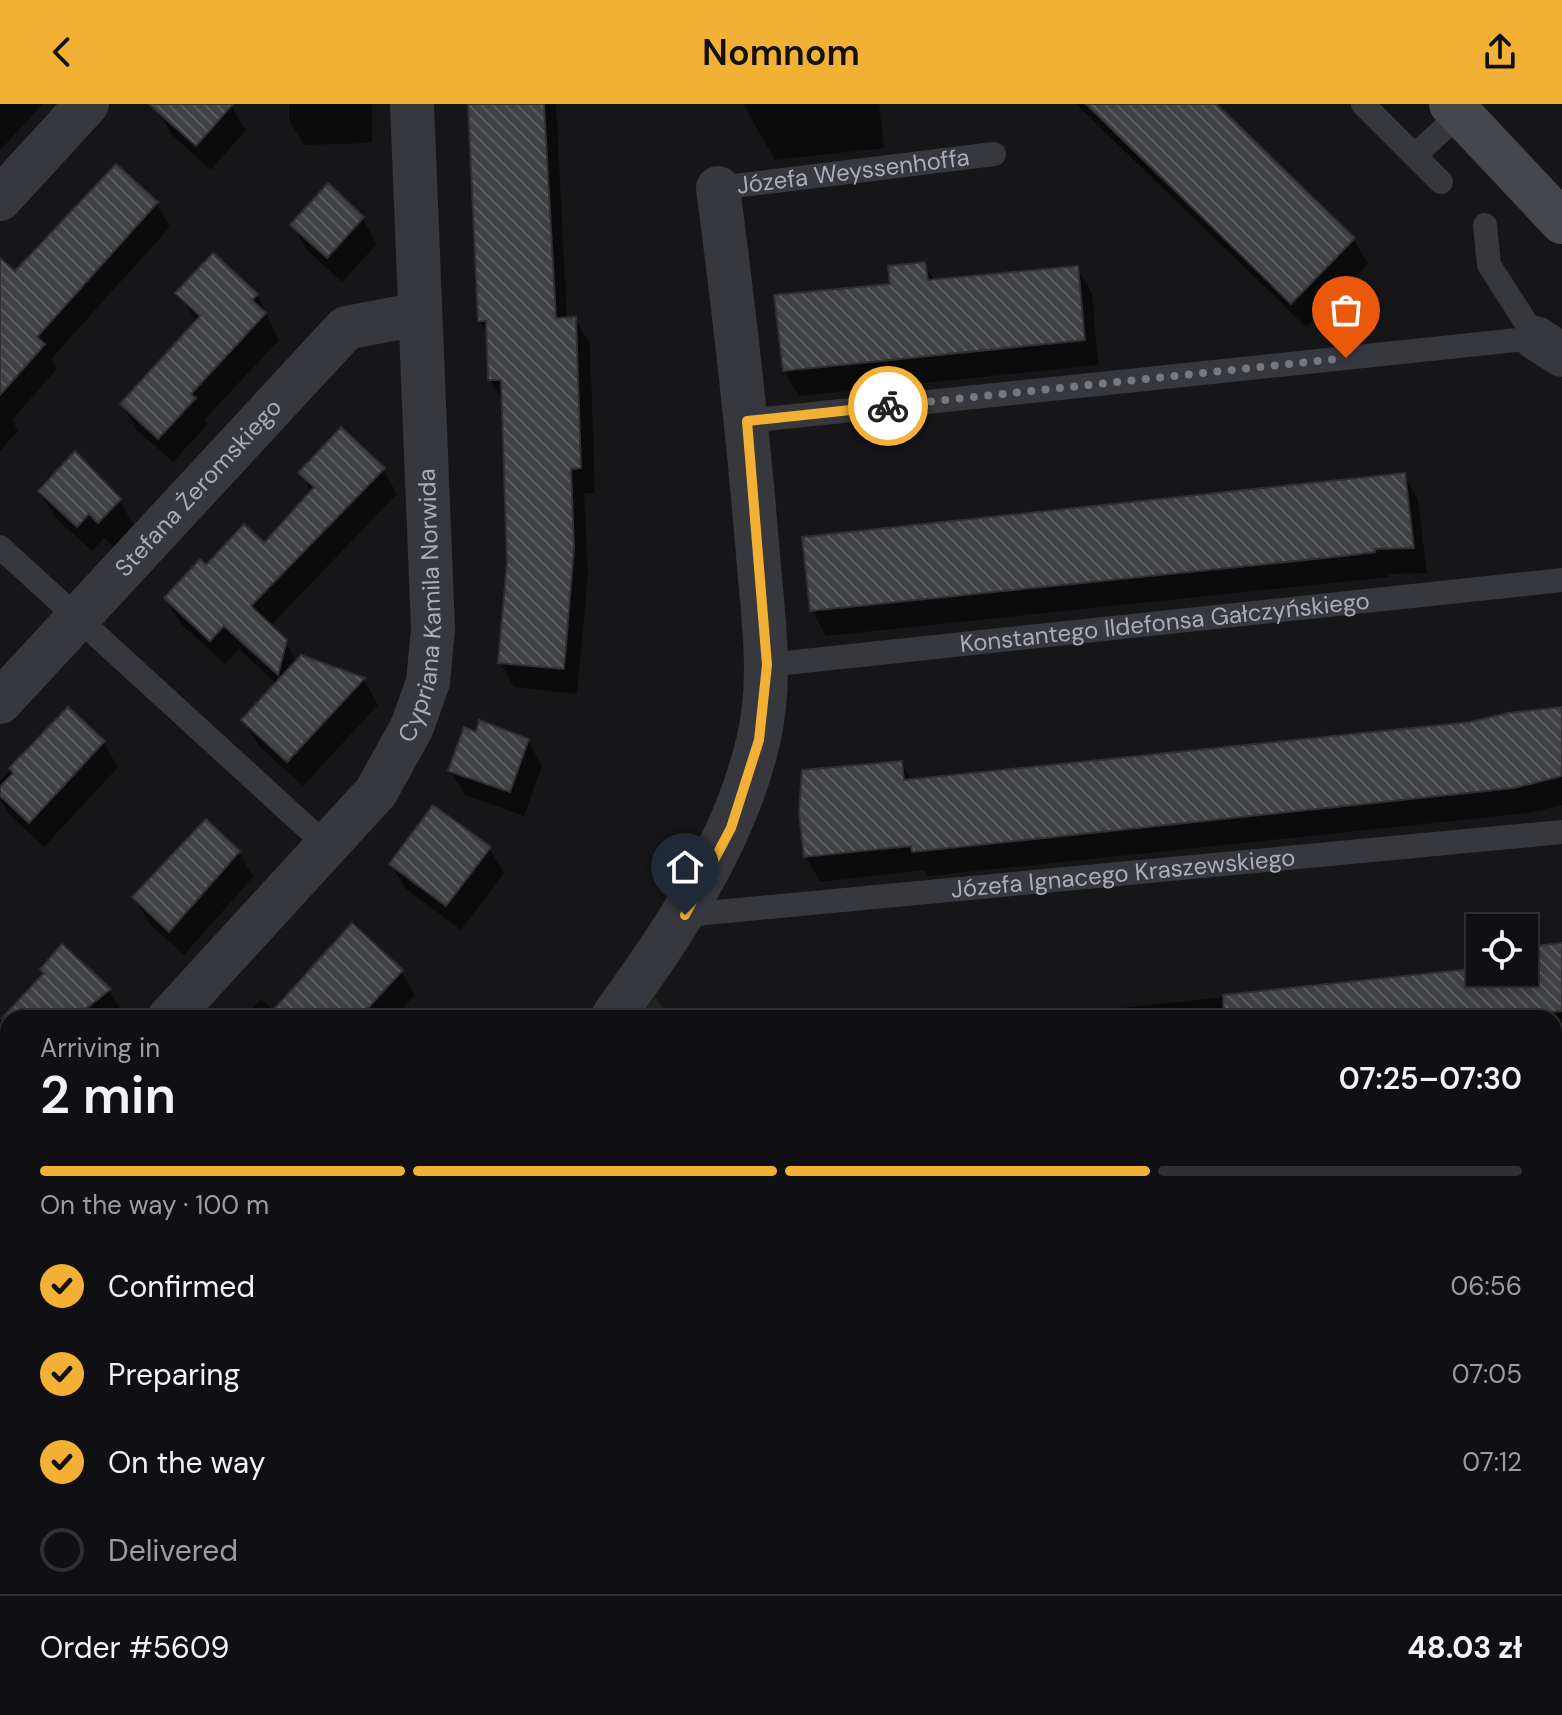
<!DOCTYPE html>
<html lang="en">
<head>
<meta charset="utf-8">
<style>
	:root { --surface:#101012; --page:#19191b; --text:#f1f3f6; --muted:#9c9d9f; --line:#303032; --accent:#f2b134 }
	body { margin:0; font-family:"DM Sans",sans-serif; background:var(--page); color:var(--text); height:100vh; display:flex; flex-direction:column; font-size:30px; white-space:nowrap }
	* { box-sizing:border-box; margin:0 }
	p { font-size:26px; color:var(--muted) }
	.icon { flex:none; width:44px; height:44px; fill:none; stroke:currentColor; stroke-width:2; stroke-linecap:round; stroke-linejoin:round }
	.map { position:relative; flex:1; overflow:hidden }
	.side { position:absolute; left:0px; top:906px; width:1562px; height:706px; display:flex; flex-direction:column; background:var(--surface); border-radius:24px 24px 0 0; box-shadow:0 4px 12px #0003,0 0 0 2px var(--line) }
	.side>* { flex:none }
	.controls { position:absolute; left:1466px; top:810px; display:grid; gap:16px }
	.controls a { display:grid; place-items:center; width:72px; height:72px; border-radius:0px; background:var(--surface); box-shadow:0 4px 12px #0003,0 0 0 2px var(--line); font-size:40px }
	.pin { position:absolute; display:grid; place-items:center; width:68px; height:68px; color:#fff; margin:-82px -34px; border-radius:50% 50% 50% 0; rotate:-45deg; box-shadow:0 0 8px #0007 }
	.pin .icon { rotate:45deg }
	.courier { position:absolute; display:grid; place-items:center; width:80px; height:80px; margin:-40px; border:6px solid #f2b134; border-radius:50%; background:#fff; color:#222; box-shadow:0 2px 10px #0007 }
	.overview em { font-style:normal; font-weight:600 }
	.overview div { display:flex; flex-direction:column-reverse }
	.overview { display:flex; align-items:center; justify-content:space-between; height:136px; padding:0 40px }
	h1 { font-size:52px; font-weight:600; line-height:60px }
	.bar { display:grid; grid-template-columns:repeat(4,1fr); gap:12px 8px; align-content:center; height:96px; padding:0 40px }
	.bar i { height:10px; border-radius:6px; background:var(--line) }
	.bar .on { background:var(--accent) }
	.bar p { grid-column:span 4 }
	.line { display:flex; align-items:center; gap:20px; padding:0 40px; border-top:2px solid var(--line) }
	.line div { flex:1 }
	ol { padding:0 40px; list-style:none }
	li { display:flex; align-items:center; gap:24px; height:88px }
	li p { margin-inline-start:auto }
	li .icon { padding:8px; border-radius:50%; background:var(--accent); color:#111; stroke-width:4 }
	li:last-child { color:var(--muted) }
	li i { width:44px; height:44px; border:4px solid var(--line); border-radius:50% }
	header { display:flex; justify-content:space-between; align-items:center; height:104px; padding:0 40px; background:var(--accent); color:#111; font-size:36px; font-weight:600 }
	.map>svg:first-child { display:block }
	.park { fill:url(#park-crowns) }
	.garden { fill:url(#garden-furrows) }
	.shadow { fill:#0007 }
	.building { fill:url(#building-back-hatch); stroke:#303034; stroke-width:2 }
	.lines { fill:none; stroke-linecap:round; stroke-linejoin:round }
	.lane { stroke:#37383d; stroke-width:24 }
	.street { stroke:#37383d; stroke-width:44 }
	.secondary { stroke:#45474d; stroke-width:44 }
	.done { stroke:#757880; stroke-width:8; stroke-dasharray:0 14.4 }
	.route { stroke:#f2b134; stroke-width:10 }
	.labels { text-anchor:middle; stroke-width:7; stroke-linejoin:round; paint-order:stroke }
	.street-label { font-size:24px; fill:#a8adb8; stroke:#111113 }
</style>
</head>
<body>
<header><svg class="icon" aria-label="back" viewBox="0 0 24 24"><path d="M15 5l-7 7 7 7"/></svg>Nomnom<svg class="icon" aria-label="share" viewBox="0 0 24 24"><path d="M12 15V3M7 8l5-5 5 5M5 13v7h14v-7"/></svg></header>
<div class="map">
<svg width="1562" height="1611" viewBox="0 0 1562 1611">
	<defs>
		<pattern id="park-crowns" width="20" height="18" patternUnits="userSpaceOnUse" patternTransform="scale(2)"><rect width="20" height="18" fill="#1e261f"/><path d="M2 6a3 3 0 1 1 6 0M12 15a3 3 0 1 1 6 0" fill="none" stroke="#3c433d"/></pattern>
		<pattern id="garden-furrows" width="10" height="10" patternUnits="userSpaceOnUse" patternTransform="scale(2)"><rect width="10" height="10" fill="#1e261f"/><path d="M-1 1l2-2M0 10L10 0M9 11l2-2" fill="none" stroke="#3c433d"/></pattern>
		<pattern id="building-back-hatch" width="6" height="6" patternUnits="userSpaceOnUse" patternTransform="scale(2)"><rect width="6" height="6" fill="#404145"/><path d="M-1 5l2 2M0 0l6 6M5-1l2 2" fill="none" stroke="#595a5e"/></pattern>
	</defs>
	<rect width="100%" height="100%" fill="#161618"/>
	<path class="park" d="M655,893L663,904L665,914H639Z"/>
	<path class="garden" d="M0,1577L8,1583V1604H35L43,1611H0Z"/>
	<path class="shadow" d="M0,0H43L0,46Z
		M163,0H230L246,26L211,66L172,31L158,6Z
		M289,0H372V39L304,41L289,16Z
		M470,0H556L567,215H575L590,240L595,389H584L588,471L577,590L514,583L500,558L509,459L504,300L490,276L488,231L480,217Z
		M743,0H879L884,44L775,56Z
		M1076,0H1214L1353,135L1368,160L1306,223Z
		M328,82L363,115L377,140L342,178L307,146L292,121Z
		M156,99L170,123L51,255L57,265L12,316L18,327L0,347V176Z
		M924,160L935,178L1077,164L1092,189L1098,261L799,292L784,267Z
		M178,189L257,191L279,236L205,315L208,320L173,358L137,326L122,301L197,219Z
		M75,350L112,385L134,421L114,443L104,434L92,447L55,413L40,388Z
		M383,365L397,390L270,522L285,537L297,558L302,553L364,576L378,601L303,682L258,641L244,616L277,580L239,545L225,560L181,520L166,495L206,463L265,442L312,389L301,369Z
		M1404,371L1418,396L1427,469L1388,470L1389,473L826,532L812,507Z
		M68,605L103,638L118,663L44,743L8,709L0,696V677Z
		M1562,605V701L1529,709L928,772L924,766L820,778L806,753L901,659L912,678L1470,620Z
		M477,630L528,637L542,662L524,712L465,691L450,666Z
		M489,744L504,769L461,826L406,785L391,760Z
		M239,748L253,773L184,851L149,819L135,794Z
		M1562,841V934L1554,935V914H1026L1480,866L1524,868V845Z
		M62,843L109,887L124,911L8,914V982L0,975V918L45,870Z
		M401,867L415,891L394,914L381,909L376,914H244L261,895L275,908Z
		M955,905L960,914H857Z
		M1554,1083H1562V1178L1554,1179Z
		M0,1127L8,1133V1233L0,1227Z
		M1562,1323V1433L1554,1434V1324Z
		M1562,1582V1611H1281L1349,1604H1554V1583Z
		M461,1604H619L629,1611H456Z
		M634,1604H642L651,1611H629Z"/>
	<path class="building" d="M149,0H233L196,42Z
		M468,0H544L556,214L576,213L581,364L571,365L574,444L564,565L498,559L507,459L501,276H488L486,217H478Z
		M1086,0H1216L1355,134L1291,200Z
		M116,60L158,98L37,233L45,240L0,291V154L15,167Z
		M328,79L364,113L327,154L290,121Z
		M213,149L258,190L252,196L266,209L191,290L196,294L158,335L120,300L200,212L175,189Z
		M925,158L928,176L1078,162L1085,236L783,267L774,191L890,180L888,162Z
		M341,323L385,364L251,502L287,536L278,571L224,522L210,537L164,494L200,455L206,461L244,420L264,439L314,383L298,369Z
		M75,347L121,395L98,419L89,410L77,423L38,387Z
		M1405,369L1414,444L1375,445V448L1344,452L810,507L802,433Z
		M301,551L365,574L287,658L241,616Z
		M68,603L105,637L29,719L0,692V683L13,669L9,664Z
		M1562,603V672L1514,684L912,748L911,742L804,753L799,709L802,666L902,657L904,676L1470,618L1508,609Z
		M479,616L529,635L510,688L448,667L464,623L476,628Z
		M433,701L491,743L446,802L389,760Z
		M206,715L240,747L169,828L132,793Z
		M352,819L403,866L359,914H266Z
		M1562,839V907L1500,914H1224L1223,891L1480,864V868H1524V843Z
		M62,840L111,885L74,914H2L44,869L40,865Z"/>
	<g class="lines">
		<g class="lane">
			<path d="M1363,0L1441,78"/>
			<path d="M1415,51L1460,10"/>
			<path id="s1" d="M718,84L994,50"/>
			<path d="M747,317L1536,234L1489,161L1485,121"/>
			<path d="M0,443L326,741"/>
			<path id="s2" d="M767,561L1562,476"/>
			<path id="s3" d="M685,811L1562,728"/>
			<path d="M1554,975L1562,974"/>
			<path d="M1554,1211L1562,1210"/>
			<path d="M1554,1450L1562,1449"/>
		</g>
		<g class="street">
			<path d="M0,95L87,0"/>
			<path d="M1536,234L1562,251"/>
			<path id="s4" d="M0,598L346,224L419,210"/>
			<path id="s5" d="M169,914L376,688L412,623L428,578L433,525L412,0"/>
			<path d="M612,914C673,828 733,743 758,638C773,577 763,512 758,451C748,328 734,206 718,84"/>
			<path d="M0,1050L8,1056"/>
			<path d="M786,1604L797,1611"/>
			<path d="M385,1611L389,1604"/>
		</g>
		<path class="secondary" d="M1451,0L1562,118
			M0,1468L8,1474
			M207,1604L219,1611"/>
	</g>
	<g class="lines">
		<path class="done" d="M888,302L1346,254"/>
		<path class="route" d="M685,811L731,724L759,636L767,561L747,317L888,302"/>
	</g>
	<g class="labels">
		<g class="street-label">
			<text dy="8" stroke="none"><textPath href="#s1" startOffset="136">Józefa Weyssenhoffa</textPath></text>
			<text dy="8" stroke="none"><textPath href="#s4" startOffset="292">Stefana Żeromskiego</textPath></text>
			<text dy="8" stroke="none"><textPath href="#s5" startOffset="504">Cypriana Kamila Norwida</textPath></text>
			<text dy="8" stroke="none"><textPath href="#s2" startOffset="400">Konstantego Ildefonsa Gałczyńskiego</textPath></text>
			<text dy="8" stroke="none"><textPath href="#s3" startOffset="440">Józefa Ignacego Kraszewskiego</textPath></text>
		</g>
	</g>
</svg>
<div class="controls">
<a><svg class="icon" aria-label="locate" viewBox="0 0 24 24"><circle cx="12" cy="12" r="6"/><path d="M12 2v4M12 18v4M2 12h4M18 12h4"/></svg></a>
</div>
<div class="pin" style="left:1346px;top:254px;background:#ea580c"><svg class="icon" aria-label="bag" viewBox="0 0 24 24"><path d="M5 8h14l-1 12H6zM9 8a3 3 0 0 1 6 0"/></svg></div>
<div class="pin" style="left:685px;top:811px;background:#1f2937"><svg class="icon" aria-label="home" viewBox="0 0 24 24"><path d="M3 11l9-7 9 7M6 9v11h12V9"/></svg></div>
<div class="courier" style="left:888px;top:302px"><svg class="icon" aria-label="bike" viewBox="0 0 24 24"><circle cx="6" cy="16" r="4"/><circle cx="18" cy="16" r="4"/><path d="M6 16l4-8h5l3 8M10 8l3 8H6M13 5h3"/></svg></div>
<section class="side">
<div class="overview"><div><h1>2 min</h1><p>Arriving in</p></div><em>07:25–07:30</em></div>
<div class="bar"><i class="on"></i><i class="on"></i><i class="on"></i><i></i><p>On the way · 100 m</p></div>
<ol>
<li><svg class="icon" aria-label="check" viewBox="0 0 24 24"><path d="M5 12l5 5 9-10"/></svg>Confirmed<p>06:56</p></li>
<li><svg class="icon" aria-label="check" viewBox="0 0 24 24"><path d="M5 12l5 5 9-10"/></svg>Preparing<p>07:05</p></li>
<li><svg class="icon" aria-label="check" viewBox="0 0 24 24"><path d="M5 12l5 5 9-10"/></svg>On the way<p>07:12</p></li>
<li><i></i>Delivered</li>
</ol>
<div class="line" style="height:104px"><div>Order #5609</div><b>48.03 zł</b></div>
</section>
</div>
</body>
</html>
